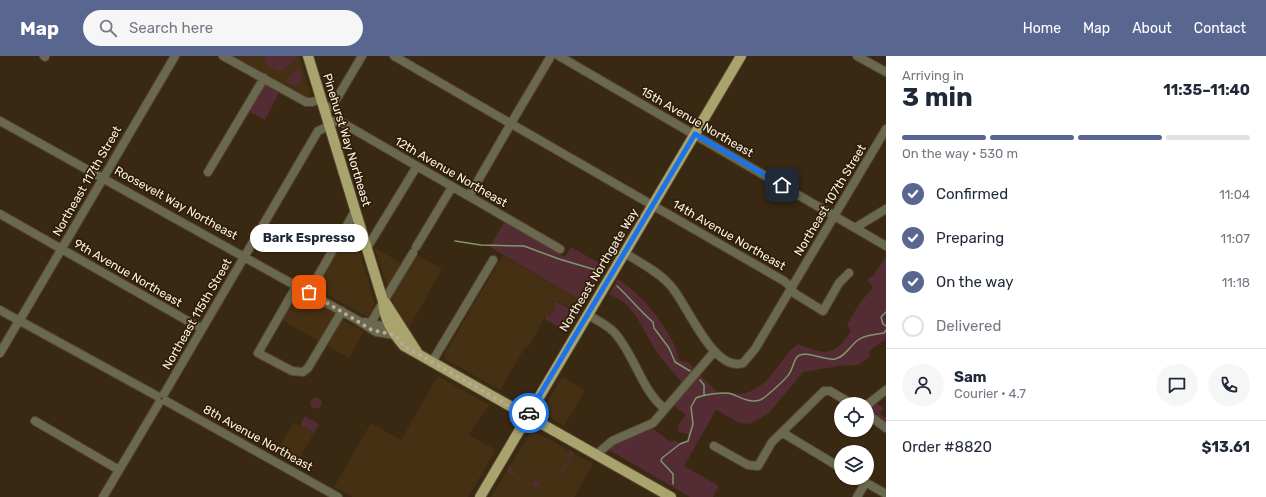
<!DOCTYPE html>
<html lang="en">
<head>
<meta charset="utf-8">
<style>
	:root { --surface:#fff; --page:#f6f6f7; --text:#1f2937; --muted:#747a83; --line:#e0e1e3; --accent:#596790 }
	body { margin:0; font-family:Rubik,sans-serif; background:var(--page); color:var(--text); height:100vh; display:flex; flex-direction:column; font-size:15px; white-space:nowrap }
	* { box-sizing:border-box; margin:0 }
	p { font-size:13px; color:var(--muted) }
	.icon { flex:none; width:22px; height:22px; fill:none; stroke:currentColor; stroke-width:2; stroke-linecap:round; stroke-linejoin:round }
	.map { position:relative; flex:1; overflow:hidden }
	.side { display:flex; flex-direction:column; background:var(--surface); width:380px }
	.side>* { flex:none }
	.controls { position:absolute; left:834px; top:341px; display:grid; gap:8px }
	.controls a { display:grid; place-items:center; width:40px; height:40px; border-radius:50%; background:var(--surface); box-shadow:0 1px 3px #0004; font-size:20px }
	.pin { position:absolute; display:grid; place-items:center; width:34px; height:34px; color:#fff; margin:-17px; border-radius:8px; box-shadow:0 2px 6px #0006 }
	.courier { position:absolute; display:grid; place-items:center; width:40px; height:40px; margin:-20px; border:3px solid #1a73e8; border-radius:50%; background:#fff; color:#222; box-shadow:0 1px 5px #0007 }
	.bubble { position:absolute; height:28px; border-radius:14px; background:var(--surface); box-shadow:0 1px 3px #0004; font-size:13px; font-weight:700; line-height:28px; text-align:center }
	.overview em { font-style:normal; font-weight:700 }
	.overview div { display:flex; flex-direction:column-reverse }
	.overview { display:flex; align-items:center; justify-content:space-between; height:68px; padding:0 16px }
	h1 { font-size:26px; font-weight:700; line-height:30px }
	.bar { display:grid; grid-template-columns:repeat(4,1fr); gap:6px 4px; align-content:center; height:48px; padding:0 16px }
	.bar i { height:5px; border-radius:3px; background:var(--line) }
	.bar .current { background:var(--accent) }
	.bar p { grid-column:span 4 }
	.line { display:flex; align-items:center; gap:10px; padding:0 16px; border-top:1px solid var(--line) }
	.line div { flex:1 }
	.round { display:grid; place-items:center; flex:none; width:42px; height:42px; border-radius:21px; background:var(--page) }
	ol { padding:0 16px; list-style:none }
	li { display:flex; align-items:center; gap:12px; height:44px }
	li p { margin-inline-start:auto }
	li .icon { padding:4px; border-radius:50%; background:var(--accent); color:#fff; stroke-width:4 }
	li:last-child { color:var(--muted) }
	li i { width:22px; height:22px; border:2px solid var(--line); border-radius:50% }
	header { display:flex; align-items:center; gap:24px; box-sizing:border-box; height:56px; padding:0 20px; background:var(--accent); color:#fff }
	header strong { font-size:19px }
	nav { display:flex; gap:22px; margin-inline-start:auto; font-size:14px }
	.search { width:280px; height:36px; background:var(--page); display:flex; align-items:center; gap:10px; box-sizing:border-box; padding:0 14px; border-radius:22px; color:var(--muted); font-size:15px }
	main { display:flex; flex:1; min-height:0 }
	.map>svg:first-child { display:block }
	.built { fill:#463013 }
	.green { fill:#542c33 }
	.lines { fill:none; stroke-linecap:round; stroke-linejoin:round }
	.stream { stroke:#80966e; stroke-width:1.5 }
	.minor-casing { stroke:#54442f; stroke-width:10 }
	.major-casing { stroke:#54442f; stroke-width:12 }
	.minor { stroke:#6a684e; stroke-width:8 }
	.major { stroke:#a9a46d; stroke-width:10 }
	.done { stroke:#b7aa9a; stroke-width:4; stroke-dasharray:0 7.2 }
	.route { stroke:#1a73e8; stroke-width:5 }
	.labels { text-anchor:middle; stroke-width:3.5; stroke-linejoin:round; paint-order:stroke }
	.street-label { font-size:12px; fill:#fbf0e3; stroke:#2e1e08 }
</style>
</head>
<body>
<header>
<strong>Map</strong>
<div class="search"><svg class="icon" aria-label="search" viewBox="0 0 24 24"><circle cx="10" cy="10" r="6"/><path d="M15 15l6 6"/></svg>Search here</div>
<nav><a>Home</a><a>Map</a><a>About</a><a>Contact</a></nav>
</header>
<main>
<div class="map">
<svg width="886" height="441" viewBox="0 0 886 441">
	<rect width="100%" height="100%" fill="#392812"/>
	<path class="built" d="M234,0H299L311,39L309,42Z
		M347,174L354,177L375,248L368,260H365L314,231Z
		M374,191L402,208L410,195L442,213L409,272L393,247Z
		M503,199L585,247L578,257L558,245L554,246L553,248L557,250L550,261H545L530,289L524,293L500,334L447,304L444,299Z
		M295,233L340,259L339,262L364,276L349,302L278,262Z
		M438,320L489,349L469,379L496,394L468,441H353L334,431L371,367L401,384Z
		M562,320L585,334L564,370L542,356Z
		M294,366L314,377L295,409L275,398Z
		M532,374L593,408L574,441H491Z"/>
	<path class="green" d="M264,0H297V1L281,16L267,9Z
		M299,12L303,24L295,31L286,25L295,14Z
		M263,28L279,37L265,64L248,55Z
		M504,166L565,201L571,191L606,211L585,247L490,191Z
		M886,200V283L869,295L870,301L858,309L839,310L803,316L770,356L761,362L749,368L740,367L716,354L684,410L719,430L713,441H690L609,394L615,387L652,372L671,386L674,384L679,387L687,385L688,378L679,376L678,369L686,359L672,348L698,317L718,337C727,335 737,339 746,337C771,330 779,302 798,288C826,299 834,301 851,275L847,269L859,248L873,231L867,224L874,219Z
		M618,223C644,240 672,274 680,305L688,306L695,313L683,328L657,297L636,260L625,247L609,238Z
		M555,245L578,257L567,276L545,263L546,260L550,261L556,250L553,248Z
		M310.5 347a5.5 5.5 0 1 1 11 0a5.5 5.5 0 1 1-11 0Z
		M875,347L884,352L880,358L886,362V368L868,354Z
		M305,360L319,368L314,377L300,369Z
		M569,394L574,397L559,422L546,415L536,432L507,415L509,410L514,412L512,416L532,428L535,424L538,426L545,415L547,414L558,421L561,417L557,415L561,416L571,398L568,396Z"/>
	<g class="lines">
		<path class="stream" d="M455,185L481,189L524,190L559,203L596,214
			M617,230C630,242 640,255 653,266L654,272L669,292L675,306L690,315
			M886,256L881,261L883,268L886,270
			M700,324L704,329V339
			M673,428V418L661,405L662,402L680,388L688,385L693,368L691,351L696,342C702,339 725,335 732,338C742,342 749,347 760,344C763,344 787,322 789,318C793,313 793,306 797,301C804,293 825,305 835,303C845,301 850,290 858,284C866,278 875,279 884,277L886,274"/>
		<defs>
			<path id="minor" d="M44,0L45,1
				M223,0L306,46H312L321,43
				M394,0L508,66
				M559,0L886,190
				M857,0L886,16
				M324,55L333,49L362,0
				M513,64L551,0
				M0,65L359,265L376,276L395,279
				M328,67L336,65L341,66L560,193
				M515,70L784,225L790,230L794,237L823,255L839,227L849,217
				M208,116L264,22
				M469,140L509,71
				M0,158L202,273
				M855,172L886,153
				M416,191L452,131
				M367,192L417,110
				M625,197C640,207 658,215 670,229C687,247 713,317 743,307L755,293L886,73
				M297,229L258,297L292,315L303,316L308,312L342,255
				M309,236L355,155
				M0,254L16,263
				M588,259C597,264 607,269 614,276C635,299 641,334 665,353
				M21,262L175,0
				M22,266L157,340
				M365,266L395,273
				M370,268L413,197
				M0,297L17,268
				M432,306L493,204
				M164,338L318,75L329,70
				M166,345L338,441
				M867,349L886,334
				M867,358L886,372
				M35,365L119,414
				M783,377L841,412
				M714,390L748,409L758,410L772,386L824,335H830L852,348
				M596,399L612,385L653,367L714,296
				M858,422L886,438
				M103,441L159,347
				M857,441L866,426"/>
			<path id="major" d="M308,0L383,245C384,263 392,276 404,290L671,441
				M385,246L417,296
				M480,441L741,0"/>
		</defs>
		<use href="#minor" class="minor-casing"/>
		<use href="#major" class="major-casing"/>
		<use href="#minor" class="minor"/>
		<use href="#major" class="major"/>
	</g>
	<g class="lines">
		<path class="done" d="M309,236L372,274L395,279L404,290L527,360L529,357"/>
		<path class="route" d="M529,357L695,78L782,129"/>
	</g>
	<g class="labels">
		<g class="street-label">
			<text transform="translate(697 66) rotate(30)" y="4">15th Avenue Northeast</text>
			<text transform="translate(347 84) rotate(73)" y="4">Pinehurst Way Northeast</text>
			<text transform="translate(451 116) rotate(30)" y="4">12th Avenue Northeast</text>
			<text transform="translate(87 125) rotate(-60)" y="4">Northeast 117th Street</text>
			<text transform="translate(830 144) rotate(-59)" y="4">Northeast 107th Street</text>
			<text transform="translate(176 147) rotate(29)" y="4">Roosevelt Way Northeast</text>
			<text transform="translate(729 179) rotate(30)" y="4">14th Avenue Northeast</text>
			<text transform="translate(599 214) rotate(-59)" y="4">Northeast Northgate Way</text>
			<text transform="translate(128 217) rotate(30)" y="4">9th Avenue Northeast</text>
			<text transform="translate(197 258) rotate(-60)" y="4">Northeast 115th Street</text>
			<text transform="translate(258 382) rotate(29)" y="4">8th Avenue Northeast</text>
		</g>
	</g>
</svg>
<div class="controls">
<a><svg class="icon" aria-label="locate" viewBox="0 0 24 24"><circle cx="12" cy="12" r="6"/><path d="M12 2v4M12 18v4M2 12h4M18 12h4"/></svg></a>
<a><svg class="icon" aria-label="layers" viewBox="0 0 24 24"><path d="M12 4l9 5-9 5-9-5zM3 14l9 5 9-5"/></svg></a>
</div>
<div class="pin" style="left:309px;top:236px;background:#ea580c"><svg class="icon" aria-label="bag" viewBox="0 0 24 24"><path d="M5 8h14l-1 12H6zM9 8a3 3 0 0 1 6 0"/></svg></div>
<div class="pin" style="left:782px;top:129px;background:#1f2937"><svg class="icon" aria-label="home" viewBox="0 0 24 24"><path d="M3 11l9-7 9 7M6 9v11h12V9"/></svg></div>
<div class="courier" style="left:529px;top:357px"><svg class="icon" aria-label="car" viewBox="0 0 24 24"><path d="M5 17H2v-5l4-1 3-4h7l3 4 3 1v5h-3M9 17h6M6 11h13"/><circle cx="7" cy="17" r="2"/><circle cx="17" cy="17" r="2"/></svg></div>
<div class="bubble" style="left:250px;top:168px;width:118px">Bark Espresso</div>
</div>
<section class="side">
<div class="overview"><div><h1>3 min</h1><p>Arriving in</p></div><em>11:35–11:40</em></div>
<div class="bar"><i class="current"></i><i class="current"></i><i class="current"></i><i></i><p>On the way · 530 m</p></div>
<ol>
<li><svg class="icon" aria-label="check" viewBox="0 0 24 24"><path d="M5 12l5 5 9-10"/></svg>Confirmed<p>11:04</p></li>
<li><svg class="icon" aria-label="check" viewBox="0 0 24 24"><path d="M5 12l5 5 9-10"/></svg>Preparing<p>11:07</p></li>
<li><svg class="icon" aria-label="check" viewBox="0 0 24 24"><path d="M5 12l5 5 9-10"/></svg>On the way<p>11:18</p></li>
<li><i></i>Delivered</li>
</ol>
<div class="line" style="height:72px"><a class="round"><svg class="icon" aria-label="person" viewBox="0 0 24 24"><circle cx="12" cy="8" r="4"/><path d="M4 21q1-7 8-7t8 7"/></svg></a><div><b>Sam</b><p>Courier · 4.7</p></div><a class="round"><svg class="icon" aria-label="chat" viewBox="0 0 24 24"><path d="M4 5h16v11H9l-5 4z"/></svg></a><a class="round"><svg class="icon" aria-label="phone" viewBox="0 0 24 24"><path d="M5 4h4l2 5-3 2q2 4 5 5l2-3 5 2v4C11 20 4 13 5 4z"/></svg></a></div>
<div class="line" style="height:52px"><div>Order #8820</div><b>$13.61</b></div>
</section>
</main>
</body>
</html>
